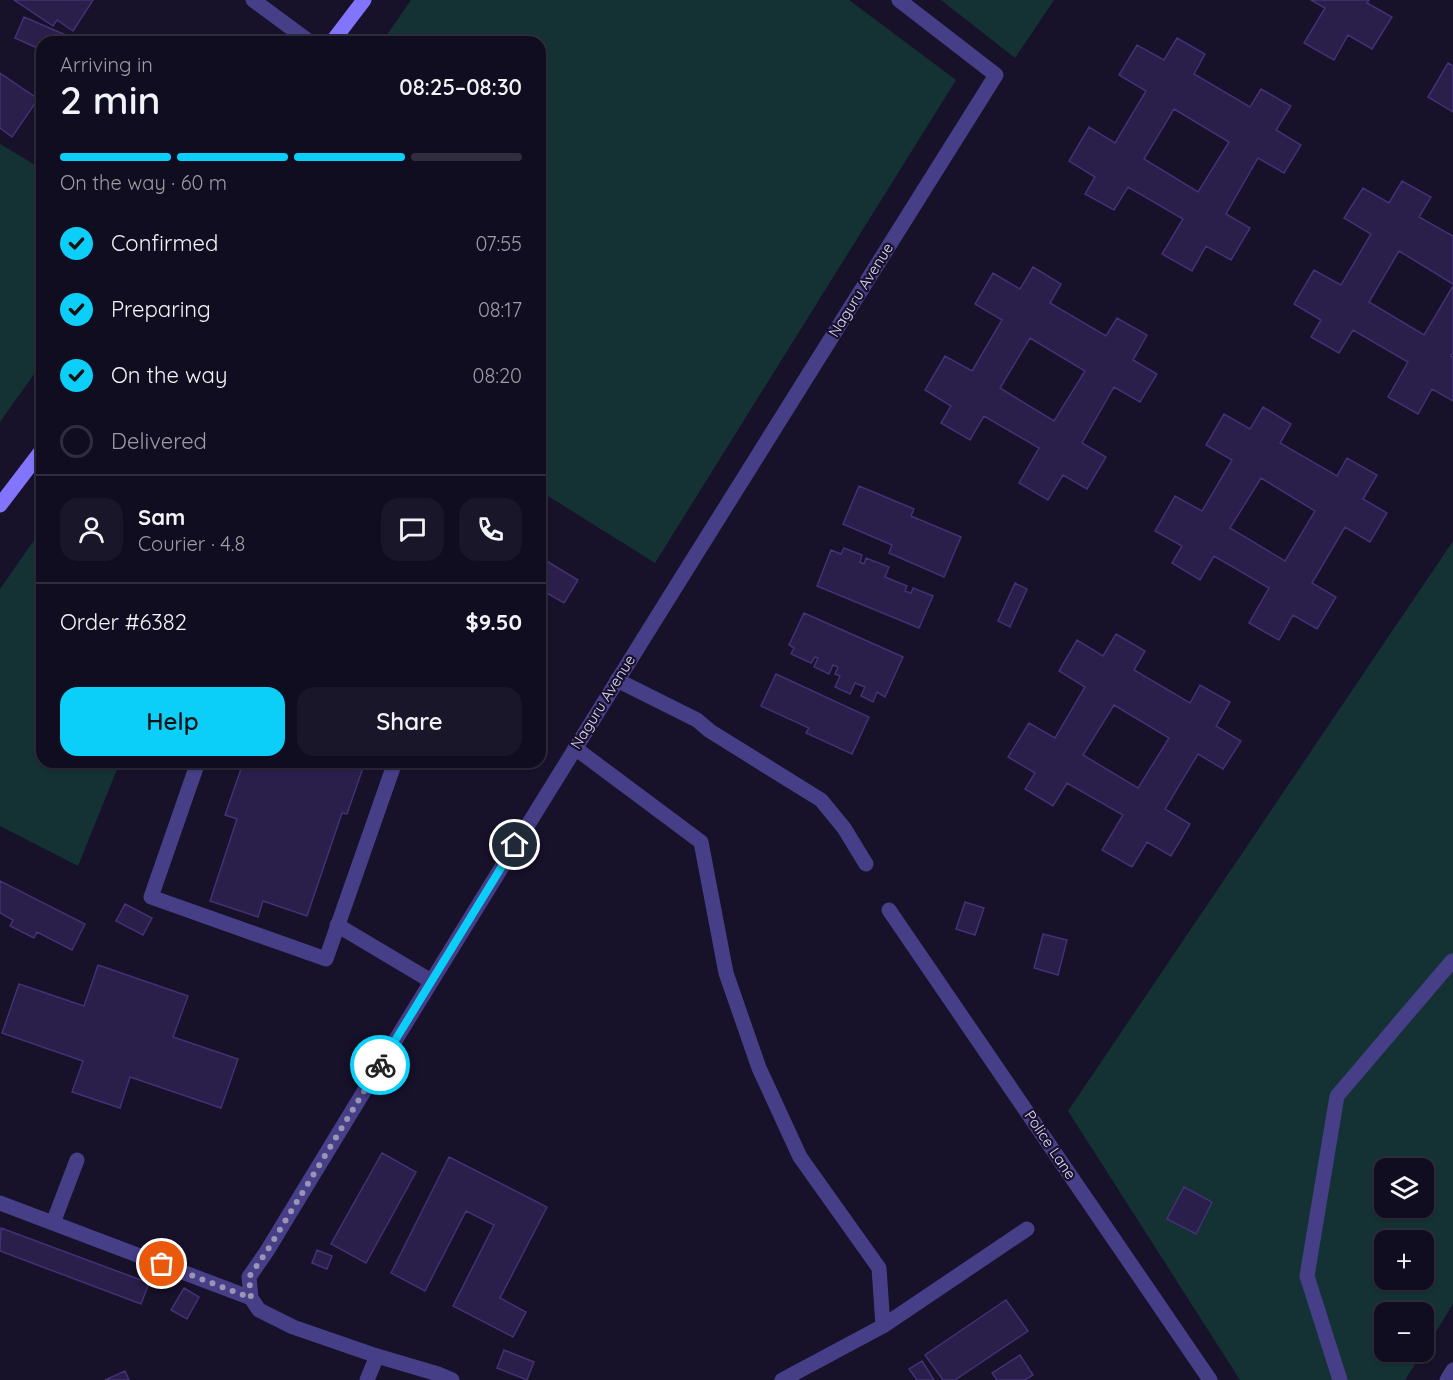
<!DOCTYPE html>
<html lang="en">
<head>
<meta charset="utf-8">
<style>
	:root { --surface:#110d20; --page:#1a1629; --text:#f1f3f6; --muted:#9c9ca5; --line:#302d3e; --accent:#0ccff9 }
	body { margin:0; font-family:Quicksand,sans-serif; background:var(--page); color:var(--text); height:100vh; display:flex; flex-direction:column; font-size:22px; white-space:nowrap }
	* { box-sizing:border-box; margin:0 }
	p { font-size:20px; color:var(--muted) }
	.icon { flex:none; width:33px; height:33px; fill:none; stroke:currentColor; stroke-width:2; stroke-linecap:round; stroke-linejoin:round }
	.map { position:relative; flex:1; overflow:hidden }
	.sheet { position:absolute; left:36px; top:36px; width:510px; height:732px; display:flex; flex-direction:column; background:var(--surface); border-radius:18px; box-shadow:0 2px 4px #0004,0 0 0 2px var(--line) }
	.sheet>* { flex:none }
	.controls { position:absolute; left:1374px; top:1158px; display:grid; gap:12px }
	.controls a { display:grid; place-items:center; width:60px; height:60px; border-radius:12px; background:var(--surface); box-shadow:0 2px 4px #0004,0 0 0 2px var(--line); font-size:30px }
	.pin { position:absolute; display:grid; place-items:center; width:51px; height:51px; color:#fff; margin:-26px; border:3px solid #fff; border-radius:50%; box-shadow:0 2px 6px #0007 }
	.courier { position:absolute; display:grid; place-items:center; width:60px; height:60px; margin:-30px; border:4px solid #0ccff9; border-radius:50%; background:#fff; color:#222; box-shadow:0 2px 8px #0007 }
	.headline em { font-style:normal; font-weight:600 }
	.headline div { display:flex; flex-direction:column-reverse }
	.headline { display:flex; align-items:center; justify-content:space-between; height:102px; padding:0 24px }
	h1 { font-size:39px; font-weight:600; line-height:45px }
	.bar { display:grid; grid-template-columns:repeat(4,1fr); gap:9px 6px; align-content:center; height:72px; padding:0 24px }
	.bar i { height:8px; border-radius:4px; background:var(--line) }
	.bar .on { background:var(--accent) }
	.bar p { grid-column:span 4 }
	.line { display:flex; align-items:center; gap:15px; padding:0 24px; border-top:2px solid var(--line) }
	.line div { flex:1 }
	.round { display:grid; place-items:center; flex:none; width:63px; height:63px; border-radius:18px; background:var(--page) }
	ol { padding:0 24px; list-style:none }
	li { display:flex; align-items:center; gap:18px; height:66px }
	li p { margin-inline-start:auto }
	li .icon { padding:6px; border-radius:50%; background:var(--accent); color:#111; stroke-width:4 }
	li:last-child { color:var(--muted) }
	li i { width:33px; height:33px; border:3px solid var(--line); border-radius:50% }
	.cta { display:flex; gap:12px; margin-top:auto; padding:12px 24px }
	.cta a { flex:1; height:69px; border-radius:18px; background:var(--accent); color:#111; font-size:24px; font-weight:600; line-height:69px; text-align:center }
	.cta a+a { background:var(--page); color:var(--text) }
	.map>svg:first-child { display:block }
	.green { fill:#143233; fill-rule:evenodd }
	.building { fill:#2a1e4a; stroke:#433175; stroke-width:1.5; fill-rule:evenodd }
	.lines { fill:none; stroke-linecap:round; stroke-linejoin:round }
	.lane { stroke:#463e87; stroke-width:15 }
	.street { stroke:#463e87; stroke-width:15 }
	.secondary { stroke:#8275fb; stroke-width:15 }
	.done { stroke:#9b94b4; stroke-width:6; stroke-dasharray:0 10.8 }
	.route { stroke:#0ccff9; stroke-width:8 }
	.labels { text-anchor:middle; stroke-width:4.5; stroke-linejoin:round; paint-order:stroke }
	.street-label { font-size:15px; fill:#e2dbfe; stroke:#17112a }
</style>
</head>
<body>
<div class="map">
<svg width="1453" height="1380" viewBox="0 0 1453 1380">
	<rect width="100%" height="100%" fill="#17112a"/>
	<path class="green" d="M411,0H849L956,80L655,563L540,491V42H382Z
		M941,0H1054L1015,58Z
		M0,144L42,169V363L0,422Z
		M42,529V762H120L78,866L0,826V589Z
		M1453,541V1304L1424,1351V1312H1384V1352H1423L1405,1380H1240L1068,1111ZM1384,1168H1424V1208H1384ZM1384,1240H1424V1280H1384Z"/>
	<path class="building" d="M14,0H93L73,31L57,20L53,26Z
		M1311,0H1369L1367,3L1392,17L1372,49L1348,35L1334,60L1304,43L1325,8Z
		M24,17L68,36L66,42H42V50L15,38Z
		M1177,38L1205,54L1194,74L1250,107L1261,89L1291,106L1276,130L1301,145L1284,173L1258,158L1226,214L1250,228L1231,260L1206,246L1192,271L1162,254L1183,219L1128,187L1114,210L1085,194L1095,177L1069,161L1089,127L1115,143L1146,91L1119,75L1137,45L1164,60ZM1174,109L1229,142L1198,192L1144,159Z
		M1448,63L1453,66V112L1428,97Z
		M0,73L38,99L12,137L0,128Z
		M1402,181L1431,197L1419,217L1453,236V284L1399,251L1369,302L1424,335L1453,286V353L1451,356L1453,357V401L1432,389L1418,414L1388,397L1408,362L1353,330L1339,353L1311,337L1321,320L1294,304L1314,270L1341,285L1371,234L1344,218L1363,188L1389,203Z
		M1033,267L1061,284L1050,303L1106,336L1117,318L1147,335L1133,360L1157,374L1140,402L1114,387L1082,443L1106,457L1087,489L1063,475L1048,500L1019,483L1039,448L984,416L970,440L941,423L951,406L925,390L945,356L972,371L1002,320L975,304L993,273L1020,289ZM1030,338L1085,371L1054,421L1000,388Z
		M1263,407L1291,424L1280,443L1337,476L1347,458L1377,475L1363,499L1387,513L1370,542L1345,527L1312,583L1336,597L1317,629L1293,615L1279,640L1249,623L1269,588L1214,556L1200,580L1172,563L1182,546L1155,531L1175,496L1202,511L1232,460L1206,445L1224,414L1250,429ZM1261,478L1315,511L1285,561L1230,528Z
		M859,486L914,509L911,516L961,537L944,577L889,553L892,545L843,524Z
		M844,548L862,555L860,562L864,564L866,558L889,567L885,577L907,586L905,591L911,593L913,588L933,596L919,628L817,586L831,550L841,554Z
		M540,557L578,580L564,603L540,589Z
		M1015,583L1027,589L1010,627L998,621Z
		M804,613L903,657L885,697L877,692L873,702L861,696L865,687L855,683L850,694L835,687L840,676L835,674L838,667L833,665L829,674L814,667L818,658L815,657L811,663L791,654L794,648L789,645Z
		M1116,634L1145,651L1134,670L1190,703L1200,685L1230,702L1216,726L1241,741L1223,769L1198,754L1165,809L1190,824L1171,856L1147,842L1132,867L1102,850L1123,815L1067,783L1053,806L1025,789L1035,773L1008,757L1029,723L1055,738L1085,687L1059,671L1077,640L1103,656ZM1114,705L1169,738L1138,788L1083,755Z
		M776,674L869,717L852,754L806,733L809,728L761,706Z
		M228,762H365L347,814L342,813L307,916L263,901L258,917L210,901L237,819L225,815L241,769L227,764Z
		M0,881L85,924L72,950L37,932L34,938L10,926L13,920L0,913Z
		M965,902L984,908L975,935L956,929Z
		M125,904L152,918L143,935L116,921Z
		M1043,934L1067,940L1058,975L1034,968Z
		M98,965L188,996L173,1037L238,1059L221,1108L130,1077L120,1108L72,1092L83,1061L2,1033L19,984L84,1006Z
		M382,1153L416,1172L366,1263L331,1244Z
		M449,1157L547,1207L500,1298L526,1312L513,1337L453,1306L494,1225L466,1211L425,1291L391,1273Z
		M1184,1187L1212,1202L1196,1234L1167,1219Z
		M1,1228L149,1283L141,1304L0,1251Z
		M317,1250L332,1256L327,1269L312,1263Z
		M184,1288L199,1297L187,1319L171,1310Z
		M1006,1300L1028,1331L955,1380H943L925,1355Z
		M504,1350L534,1362L527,1380L497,1368Z
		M1020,1355L1033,1375L1025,1380H997L992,1373Z
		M922,1361L934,1380H917L909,1369Z
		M125,1371L129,1380H105Z"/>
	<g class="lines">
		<path class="lane" d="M617,680L697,720L710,731L821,800L844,828L866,864
			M575,748L701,842L726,973L759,1068L800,1157L879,1268L883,1326
			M198,762L151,897L326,959L395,762
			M337,925L431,981
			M0,1203L251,1298
			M53,1223L77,1160
			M883,1326L1027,1229"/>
		<path class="street" d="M253,0L310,42
			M889,910L1210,1380
			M377,1356L438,1374L452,1380
			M367,1380L377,1356L293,1327L259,1310L251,1298L249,1277L267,1251C506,856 751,466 996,75L899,0
			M782,1380L883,1326
			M1340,1380L1307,1276L1337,1096L1452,961
			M1447,1380L1453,1370"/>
		<path class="secondary" d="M332,42L364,0
			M0,505L42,450"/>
	</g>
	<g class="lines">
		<path class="done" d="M162,1264L251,1298L249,1277L267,1251L380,1065"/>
		<path class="route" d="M380,1065L515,845"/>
	</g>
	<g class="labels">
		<g class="street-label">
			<text transform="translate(861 290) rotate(-58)" y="5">Naguru Avenue</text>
			<text transform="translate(603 702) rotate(-58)" y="5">Naguru Avenue</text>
			<text transform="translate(1050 1145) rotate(56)" y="5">Police Lane</text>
		</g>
	</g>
</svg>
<div class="controls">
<a><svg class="icon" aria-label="layers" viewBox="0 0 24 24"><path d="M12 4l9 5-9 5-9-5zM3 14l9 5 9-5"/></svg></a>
<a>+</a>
<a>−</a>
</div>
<div class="pin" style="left:162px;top:1264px;background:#ea580c"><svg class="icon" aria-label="bag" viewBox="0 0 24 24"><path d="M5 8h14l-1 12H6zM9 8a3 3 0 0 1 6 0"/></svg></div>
<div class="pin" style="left:515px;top:845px;background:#1f2937"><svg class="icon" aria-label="home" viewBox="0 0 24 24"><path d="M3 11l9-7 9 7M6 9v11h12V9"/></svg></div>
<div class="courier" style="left:380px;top:1065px"><svg class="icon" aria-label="bike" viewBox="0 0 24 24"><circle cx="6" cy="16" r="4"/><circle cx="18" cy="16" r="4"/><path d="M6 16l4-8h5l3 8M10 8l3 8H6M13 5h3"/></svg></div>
<section class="sheet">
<div class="headline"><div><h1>2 min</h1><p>Arriving in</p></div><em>08:25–08:30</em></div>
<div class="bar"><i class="on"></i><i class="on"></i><i class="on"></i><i></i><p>On the way · 60 m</p></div>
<ol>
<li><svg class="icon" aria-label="check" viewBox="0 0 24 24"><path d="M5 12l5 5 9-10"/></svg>Confirmed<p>07:55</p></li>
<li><svg class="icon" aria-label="check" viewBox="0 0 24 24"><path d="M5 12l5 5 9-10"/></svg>Preparing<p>08:17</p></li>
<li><svg class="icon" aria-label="check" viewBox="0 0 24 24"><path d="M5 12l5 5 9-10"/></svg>On the way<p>08:20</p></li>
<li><i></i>Delivered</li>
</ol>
<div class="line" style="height:108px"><a class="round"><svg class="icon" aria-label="person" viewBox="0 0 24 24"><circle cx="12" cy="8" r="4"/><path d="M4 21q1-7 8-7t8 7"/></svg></a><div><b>Sam</b><p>Courier · 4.8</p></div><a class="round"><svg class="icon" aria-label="chat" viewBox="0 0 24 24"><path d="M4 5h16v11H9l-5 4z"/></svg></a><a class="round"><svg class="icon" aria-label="phone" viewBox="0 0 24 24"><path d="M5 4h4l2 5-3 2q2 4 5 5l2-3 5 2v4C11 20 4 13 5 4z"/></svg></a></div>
<div class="line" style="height:78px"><div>Order #6382</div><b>$9.50</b></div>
<div class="cta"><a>Help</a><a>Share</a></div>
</section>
</div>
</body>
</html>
